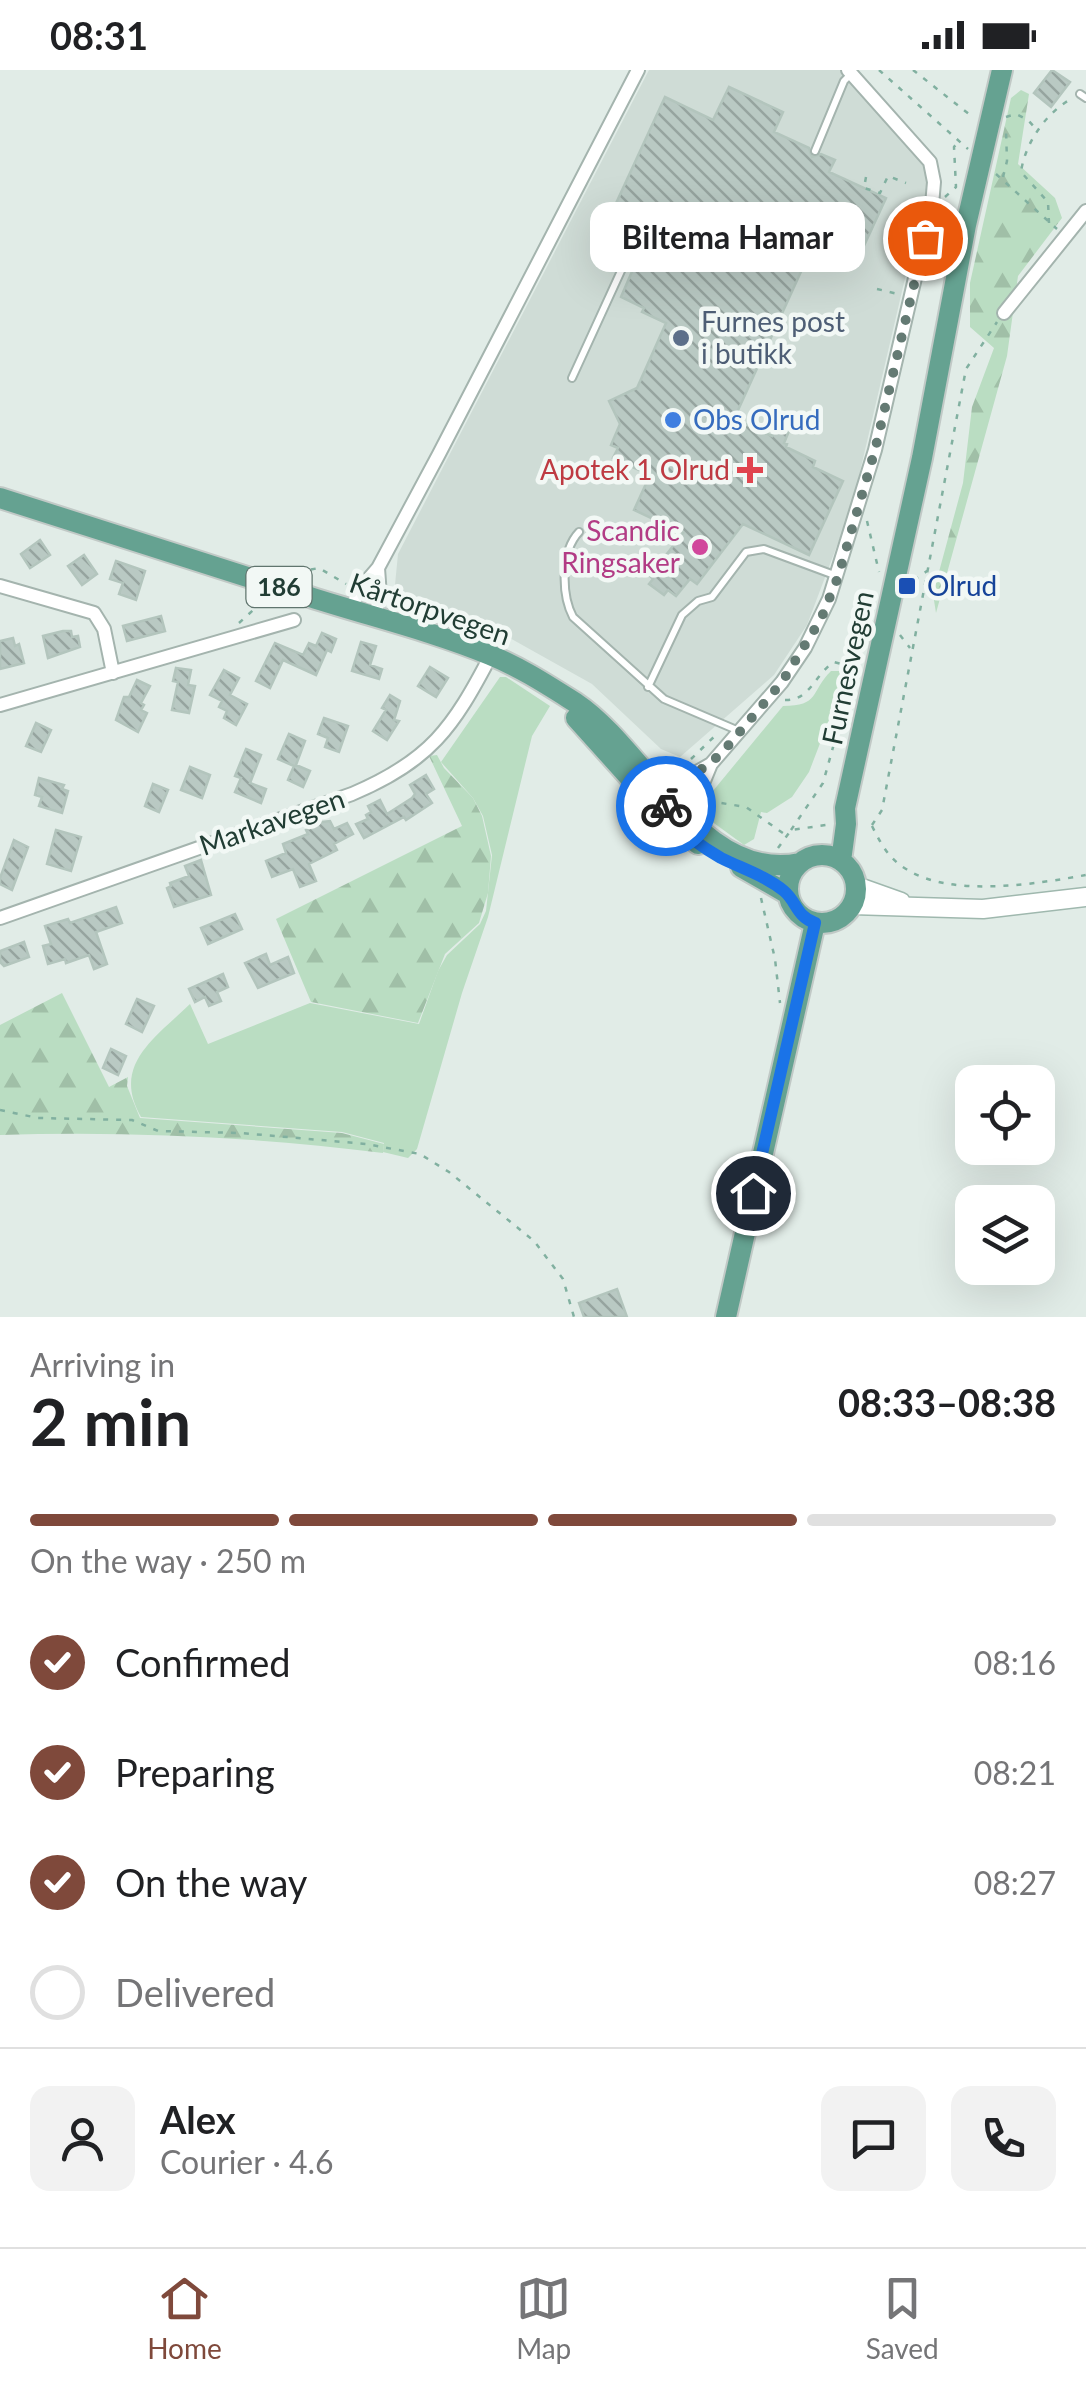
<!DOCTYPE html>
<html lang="en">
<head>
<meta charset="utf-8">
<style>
	:root { --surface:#fff; --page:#f2f2f2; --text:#202124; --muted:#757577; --line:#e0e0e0; --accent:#7f493b }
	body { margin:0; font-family:Lato,sans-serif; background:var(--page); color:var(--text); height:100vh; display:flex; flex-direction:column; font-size:38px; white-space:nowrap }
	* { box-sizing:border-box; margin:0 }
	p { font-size:32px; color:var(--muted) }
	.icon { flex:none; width:55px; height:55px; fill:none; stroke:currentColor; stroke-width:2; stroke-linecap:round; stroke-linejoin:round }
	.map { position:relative; height:1247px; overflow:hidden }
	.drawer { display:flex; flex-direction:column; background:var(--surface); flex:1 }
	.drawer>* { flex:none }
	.buttons { position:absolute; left:955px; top:995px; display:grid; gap:20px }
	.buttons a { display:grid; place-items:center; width:100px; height:100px; border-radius:20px; background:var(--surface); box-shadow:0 10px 40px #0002; font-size:50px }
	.pin { position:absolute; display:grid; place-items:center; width:85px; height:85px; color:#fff; margin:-42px; border:5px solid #fff; border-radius:50%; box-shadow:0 2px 10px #0007 }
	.courier { position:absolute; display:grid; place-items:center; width:100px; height:100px; margin:-50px; border:8px solid #1a73e8; border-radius:50%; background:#fff; color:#222; box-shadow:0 2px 12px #0007 }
	.bubble { position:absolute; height:70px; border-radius:20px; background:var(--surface); box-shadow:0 10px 40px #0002; font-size:32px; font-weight:700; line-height:70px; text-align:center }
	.headline em { font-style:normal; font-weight:700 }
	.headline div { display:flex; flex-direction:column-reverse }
	.headline { display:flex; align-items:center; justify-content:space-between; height:170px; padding:0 30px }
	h1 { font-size:65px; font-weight:700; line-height:75px }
	.bar { display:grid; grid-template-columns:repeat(4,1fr); gap:15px 10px; align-content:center; height:120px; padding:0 30px }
	.bar i { height:12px; border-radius:8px; background:var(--line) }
	.bar .current { background:var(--accent) }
	.bar p { grid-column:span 4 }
	.line { display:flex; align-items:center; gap:25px; padding:0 30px; border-top:2px solid var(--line) }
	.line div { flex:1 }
	.round { display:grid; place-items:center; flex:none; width:105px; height:105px; border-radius:20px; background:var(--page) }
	ol { padding:0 30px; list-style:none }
	li { display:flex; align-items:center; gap:30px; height:110px }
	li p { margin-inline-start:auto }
	li .icon { padding:10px; border-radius:50%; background:var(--accent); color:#fff; stroke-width:4 }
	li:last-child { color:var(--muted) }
	li i { width:55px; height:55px; border:5px solid var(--line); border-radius:50% }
	.status { display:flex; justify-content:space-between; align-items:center; height:70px; padding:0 50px; background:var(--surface); direction:ltr }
	.status svg { height:28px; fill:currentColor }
	.dock { display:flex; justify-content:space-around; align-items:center; height:140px; border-top:2px solid var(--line); background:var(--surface); font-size:28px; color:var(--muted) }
	.dock a { display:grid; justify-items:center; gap:5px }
	.dock .current { color:var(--accent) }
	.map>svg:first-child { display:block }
	.built { fill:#cfdcd6 }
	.green { fill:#baddc2 }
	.forest { fill:url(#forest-firs) }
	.building { fill:url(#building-back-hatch); stroke:#b3c5bd; stroke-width:2.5 }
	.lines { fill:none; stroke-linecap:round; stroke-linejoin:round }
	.lane-casing { stroke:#a4b4ae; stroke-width:10 }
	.street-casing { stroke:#a4b4ae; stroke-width:16 }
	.secondary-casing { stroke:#9fb8ae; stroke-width:21 }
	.primary-casing { stroke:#c1c9c6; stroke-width:24 }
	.path { stroke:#81b0a0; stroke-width:2.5; stroke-dasharray:5 8; stroke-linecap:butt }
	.lane { stroke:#fff; stroke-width:6 }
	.street { stroke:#fff; stroke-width:12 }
	.secondary { stroke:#fff; stroke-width:18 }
	.primary { stroke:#65a291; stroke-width:20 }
	.done { stroke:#647a73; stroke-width:10; stroke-dasharray:0 18 }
	.route { stroke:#1a73e8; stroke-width:12 }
	.service-dot { fill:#5c6f8a; stroke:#f2f8f5; stroke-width:4 }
	.shop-dot { fill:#3f7fe0; stroke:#f2f8f5; stroke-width:4 }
	.health-dot { fill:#e0444e; stroke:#f2f8f5; stroke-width:4 }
	.hotel-dot { fill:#d1479c; stroke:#f2f8f5; stroke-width:4 }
	.transit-dot { fill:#1a4fb4; stroke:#f2f8f5; stroke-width:4 }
	.labels { text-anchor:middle; stroke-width:9; stroke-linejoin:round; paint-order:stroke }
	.shield { fill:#f2f8f5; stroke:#60756e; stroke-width:2.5 }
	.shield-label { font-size:25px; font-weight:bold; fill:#213d34 }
	.service-label { font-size:28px; fill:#4e5e75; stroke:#f2f8f5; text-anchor:start }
	.shop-label { font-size:28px; fill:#366cbe; stroke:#f2f8f5; text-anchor:start }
	.health-label { font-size:28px; fill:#be3a42; stroke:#f2f8f5; text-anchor:end }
	.hotel-label { font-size:28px; fill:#b23c85; stroke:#f2f8f5; text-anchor:end }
	.transit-label { font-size:28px; fill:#164399; stroke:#f2f8f5; text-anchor:start }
	.street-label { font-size:28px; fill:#213d34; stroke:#f2f8f5 }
</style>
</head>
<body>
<div class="status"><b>08:31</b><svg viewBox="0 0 49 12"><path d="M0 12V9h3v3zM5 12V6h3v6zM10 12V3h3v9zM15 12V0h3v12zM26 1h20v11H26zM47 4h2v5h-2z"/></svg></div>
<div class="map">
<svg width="1086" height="1247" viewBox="0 0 1086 1247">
	<defs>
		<pattern id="forest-firs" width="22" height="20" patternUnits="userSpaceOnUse" patternTransform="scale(2.5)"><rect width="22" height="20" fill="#baddc2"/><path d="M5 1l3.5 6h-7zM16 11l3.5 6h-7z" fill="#a0bfa7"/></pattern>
		<pattern id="building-back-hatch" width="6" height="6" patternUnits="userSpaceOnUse" patternTransform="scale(2.5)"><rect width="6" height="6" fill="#b9c9c3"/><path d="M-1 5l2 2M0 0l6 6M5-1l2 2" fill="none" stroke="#96a49f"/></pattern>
	</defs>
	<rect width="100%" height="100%" fill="#e1ece7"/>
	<path class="built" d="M649,0H842L920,84L930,103L926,142L906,204L852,436L807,555L774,605L680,687L661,679L592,614L506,566L394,525L398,484Z"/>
	<path class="green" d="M831,601H839L844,611L809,702L792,727L767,743L761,742L754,769L744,775L707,748L703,733L783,636C820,636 810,622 831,601Z
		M500,607H506L550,636L532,666L488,847L462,923L417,1079L408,1088L383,1082L384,1073L342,1062L141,1047C111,995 155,968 190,934L208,974L310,933L419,954L438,901L447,885L480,854L486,841L492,785L483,746L473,728L441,692Z"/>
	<path class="forest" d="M1021,20L1029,24L1018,94L1055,128L1062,148L1018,206L1007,286L936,543L933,524L963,413L972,337L994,278L970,257V213L1011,28Z
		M437,685L444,698L473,728L482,746L491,786L488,823L479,853L445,884L418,953L311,932L276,849L462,756L429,686Z
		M62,923L109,1017L128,1007L127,1016L140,1048L342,1063L384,1074L383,1083C256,1067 128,1061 0,1065V955Z"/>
	<path class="building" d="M1052,0L1070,12L1051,37L1034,23Z
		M729,17L783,42L774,62L809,78L812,87L821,84L835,90L829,102L886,128L856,193L814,173L734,349L772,366L777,355L789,361L784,373L787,374L786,377L815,391L813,397L843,411L809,485L743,454L697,514L690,509L676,526L668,520L664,525L649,514L653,509L650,506L683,463L634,440L650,405L613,388L618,378L611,375L620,354L609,331L637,318L666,253L642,242L644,238L621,227L637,190L620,182L623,176L601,166L665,27L713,50Z
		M40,470L50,485L30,498L21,484Z
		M84,485L97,504L82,515L68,496Z
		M116,491L145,501L136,530L119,524L123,513L110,509Z
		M161,546L165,561L127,571L123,556Z
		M63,561H71L72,567L78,566L80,577L48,588L43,566Z
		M322,563L336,569L331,582L327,580L316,605L283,590L270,618L256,611L275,573L303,585L309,573L316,576Z
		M13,568L15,576L19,574L24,593L0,599V571Z
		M361,572L376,576L370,595L382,599L379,609L352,601Z
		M430,597L448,608L436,627L418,616Z
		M176,598L191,600L188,615L195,616L189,643L172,640L178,612L173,611Z
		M224,600L239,608L230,625L247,634L236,655L224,648L227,641L219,637L222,631L210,625Z
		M137,610L150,616L141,633L144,635L141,640L147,643L138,662L116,650L124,627H129Z
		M390,625L400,631L394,650L399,651L387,670L373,661L386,640L382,638Z
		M324,648L348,656L339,682L325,677L328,668L318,664Z
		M36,653L51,660L41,682L26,676Z
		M289,664L305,671L296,695L310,701L303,717L288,710L294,696L278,689Z
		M246,679L261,685L250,713L266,719L261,733L235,722L241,708L235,706Z
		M190,697L210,705L202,728L181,720Z
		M426,705L434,719L426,724L432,733L406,750L404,747L364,768L356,754L368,749L366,745L371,742L368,736L380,730L387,744L412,728L415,724L410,715Z
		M39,708L64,715L62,719L68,721L62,743L39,736L42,727L35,725Z
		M153,714L168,720L159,742L145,736Z
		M330,751L334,759L347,753L353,764L334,774L337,780L309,794L316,811L300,817L293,799L272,807L266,791L286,783L283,774L308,764L306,760L322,752Z
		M56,760L81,767L71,801L47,794Z
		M14,770L28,777L12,820L0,814V808Z
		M201,790L211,825L174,837L167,818L171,816L170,813L189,806L185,796Z
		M116,837L122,853L96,862L107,894L94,899L89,885L66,893L65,889L48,894L43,876L51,874L45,856L68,849L70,853Z
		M235,844L242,859L208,874L201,858Z
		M24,872L29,887L4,896L0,892V881Z
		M266,884L270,895L288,887L294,903L258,918L245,893Z
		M223,904L228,917L217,922L221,931L209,936L205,927L195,932L189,919Z
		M137,929L154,936L142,962L126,954Z
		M111,979L126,986L118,1005L103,998Z
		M617,1219L627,1247H584L579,1233Z"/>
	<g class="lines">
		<defs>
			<path id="lane" d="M1080,24L1086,28
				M815,81L844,11L850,5
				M572,308L621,201
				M579,462C561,481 561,524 573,547L664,629L739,661
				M648,617L682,545L698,531L712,527L746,482L764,479L837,506"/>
			<path id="street" d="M1004,243L1086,141
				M0,516L94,543L104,559L113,603
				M350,540L360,519L378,498L439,384L638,0
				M374,548L380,526L378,498
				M0,635L294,550
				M667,727L697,702L711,694
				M681,742L704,711L711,694L782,612L805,578L829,529L875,380L932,135L934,112L930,92L848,0
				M0,848L352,724C430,691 453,658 491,585"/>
			<path id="secondary" d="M856,816L901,832
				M852,835L983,839L1086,827"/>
			<path id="primary" d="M0,428C103,460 206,494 310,527C369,546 432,561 490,585C520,597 549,616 576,633C645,679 702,814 800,793
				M576,648L664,746L698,774
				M788 819a34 34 0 1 1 68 0a34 34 0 1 1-68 0Z
				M841,791L846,754L845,738L922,388L966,155L1002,0
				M741,797L788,824
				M726,1247L815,853"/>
		</defs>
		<use href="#lane" class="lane-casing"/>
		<use href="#street" class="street-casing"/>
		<use href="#secondary" class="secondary-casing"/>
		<use href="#primary" class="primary-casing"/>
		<path class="path" d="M879,0L968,79
			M913,0L974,48
			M1006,47L1016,44L1028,50L1037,60
			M996,104L1057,159
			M866,107L864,118L880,123L888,106L906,113
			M1003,107L1007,91L1006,60
			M945,127L956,117L954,77L958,72
			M906,133L917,135
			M1049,153L1048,132L1021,102C1025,73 1046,43 1071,29
			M877,219L898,224
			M867,451L879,502
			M298,502L319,498L346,514
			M914,510L927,501
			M239,553L263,531
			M900,565L910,578
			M847,594L866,563
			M785,630C810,631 815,604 834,592L845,595
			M691,689L718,663
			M659,691L679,700
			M710,727L721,733L746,737L787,766
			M872,755L882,740L966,299L997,252
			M872,756C881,774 889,789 906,799C951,828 1036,814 1086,805
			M791,760L823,713L852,609L846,596
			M778,778L791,760L826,755
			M761,828L775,889L780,933
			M0,1040L38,1048L132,1050L158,1061L241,1063L366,1074L420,1084L449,1102L534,1171L563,1209L574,1247"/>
		<use href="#lane" class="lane"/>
		<use href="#street" class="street"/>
		<use href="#secondary" class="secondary"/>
		<use href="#primary" class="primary"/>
	</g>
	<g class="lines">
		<path class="done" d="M666,736L667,726L721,684L782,612L821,549L838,507L875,380L925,168"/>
		<path class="route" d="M666,736L664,746C682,762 700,776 721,788C741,798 766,806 784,821C797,832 796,846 815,853L753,1123"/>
	</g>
	<circle class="service-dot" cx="681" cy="268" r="10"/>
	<circle class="shop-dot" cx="673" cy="350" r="10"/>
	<path class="health-dot" d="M745 385h10v10h10v10h-10v10h-10v-10h-10v-10h10z"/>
	<circle class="hotel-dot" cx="700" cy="477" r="10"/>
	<rect class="transit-dot" x="897" y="506" width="20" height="20" rx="5"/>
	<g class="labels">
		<rect class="shield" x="246.5" y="497" width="65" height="40" rx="8"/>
		<g class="shield-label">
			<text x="279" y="526">186</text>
		</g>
		<g class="service-label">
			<text x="701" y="262">Furnes post<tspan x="701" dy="32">i butikk</tspan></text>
		</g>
		<g class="shop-label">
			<text x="693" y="360">Obs Olrud</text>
		</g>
		<g class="health-label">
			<text x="730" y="410">Apotek 1 Olrud</text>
		</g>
		<g class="hotel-label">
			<text x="680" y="471">Scandic<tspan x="680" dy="32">Ringsaker</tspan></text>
		</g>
		<g class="transit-label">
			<text x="927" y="526">Olrud</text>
		</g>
		<g class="street-label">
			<text transform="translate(430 539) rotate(19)" y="10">Kårtorpvegen</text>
			<text transform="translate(848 598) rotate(-78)" y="10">Furnesvegen</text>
			<text transform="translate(272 752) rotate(-19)" y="10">Markavegen</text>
		</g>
	</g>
</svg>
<div class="buttons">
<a><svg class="icon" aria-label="locate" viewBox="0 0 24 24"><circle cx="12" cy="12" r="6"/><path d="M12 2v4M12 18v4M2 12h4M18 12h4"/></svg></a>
<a><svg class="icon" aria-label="layers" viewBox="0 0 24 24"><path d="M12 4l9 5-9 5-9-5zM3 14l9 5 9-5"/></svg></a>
</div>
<div class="pin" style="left:925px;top:168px;background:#ea580c"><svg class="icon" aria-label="bag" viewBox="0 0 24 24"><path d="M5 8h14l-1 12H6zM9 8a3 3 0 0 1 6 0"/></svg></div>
<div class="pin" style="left:753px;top:1123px;background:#1f2937"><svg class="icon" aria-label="home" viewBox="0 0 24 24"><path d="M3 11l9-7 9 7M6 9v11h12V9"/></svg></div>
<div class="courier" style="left:666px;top:736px"><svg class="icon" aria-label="bike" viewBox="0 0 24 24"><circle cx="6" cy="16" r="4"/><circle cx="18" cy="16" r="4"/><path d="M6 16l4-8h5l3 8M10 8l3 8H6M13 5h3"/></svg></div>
<div class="bubble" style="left:590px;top:132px;width:275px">Biltema Hamar</div>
</div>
<section class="drawer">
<div class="headline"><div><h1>2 min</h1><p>Arriving in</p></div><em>08:33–08:38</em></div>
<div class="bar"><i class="current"></i><i class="current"></i><i class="current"></i><i></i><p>On the way · 250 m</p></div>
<ol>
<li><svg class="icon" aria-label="check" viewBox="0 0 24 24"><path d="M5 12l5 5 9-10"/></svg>Confirmed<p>08:16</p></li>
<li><svg class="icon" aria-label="check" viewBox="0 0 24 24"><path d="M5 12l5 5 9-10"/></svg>Preparing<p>08:21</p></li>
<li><svg class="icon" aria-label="check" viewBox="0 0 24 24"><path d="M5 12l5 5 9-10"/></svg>On the way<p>08:27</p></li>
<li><i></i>Delivered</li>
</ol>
<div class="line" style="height:180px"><a class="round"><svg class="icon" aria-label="person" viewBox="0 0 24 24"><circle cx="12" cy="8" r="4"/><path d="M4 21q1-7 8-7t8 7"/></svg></a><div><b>Alex</b><p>Courier · 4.6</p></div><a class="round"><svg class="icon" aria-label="chat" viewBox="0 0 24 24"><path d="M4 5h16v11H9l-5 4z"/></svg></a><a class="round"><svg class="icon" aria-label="phone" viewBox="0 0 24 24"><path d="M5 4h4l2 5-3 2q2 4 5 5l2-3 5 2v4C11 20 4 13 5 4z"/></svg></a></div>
</section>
<nav class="dock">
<a class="current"><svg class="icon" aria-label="home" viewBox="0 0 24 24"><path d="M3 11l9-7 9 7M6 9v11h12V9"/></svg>Home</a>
<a><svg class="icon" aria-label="map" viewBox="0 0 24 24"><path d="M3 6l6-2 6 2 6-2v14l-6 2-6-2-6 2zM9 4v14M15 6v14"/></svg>Map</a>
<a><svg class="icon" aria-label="saved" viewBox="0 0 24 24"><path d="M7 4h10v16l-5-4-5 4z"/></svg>Saved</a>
</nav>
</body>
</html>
